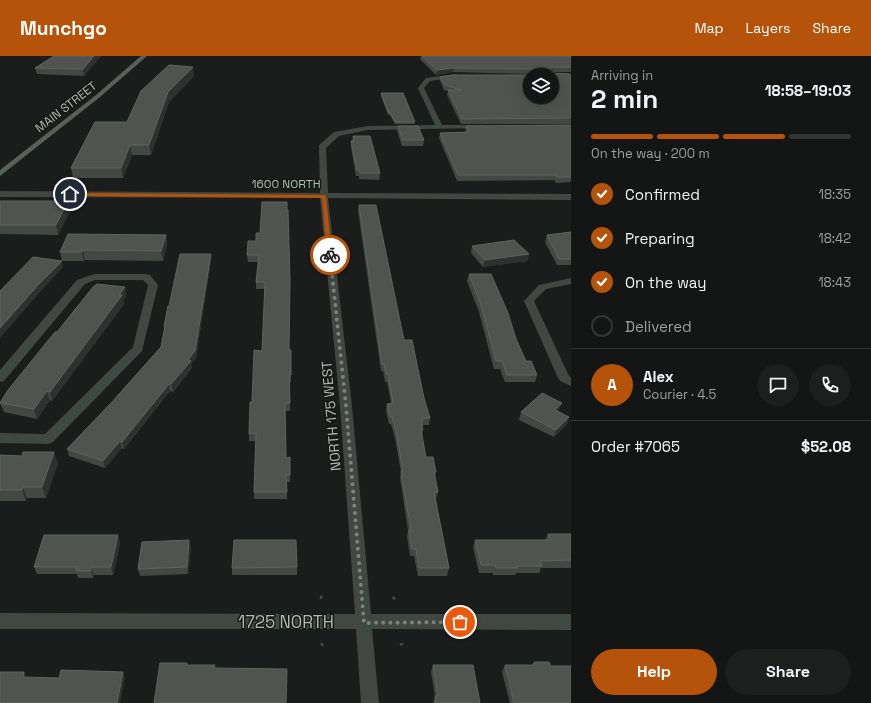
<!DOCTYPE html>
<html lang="en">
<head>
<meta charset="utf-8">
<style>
	:root { --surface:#141615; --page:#1d1f1e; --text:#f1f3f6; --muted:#9d9fa0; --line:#333534; --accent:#b45309 }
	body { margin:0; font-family:"Space Grotesk",sans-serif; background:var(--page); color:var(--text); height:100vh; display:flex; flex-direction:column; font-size:15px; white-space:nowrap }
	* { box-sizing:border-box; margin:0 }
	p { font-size:13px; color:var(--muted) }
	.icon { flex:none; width:22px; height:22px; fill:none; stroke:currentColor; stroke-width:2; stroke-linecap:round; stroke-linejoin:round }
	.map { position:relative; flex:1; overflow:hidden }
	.panel { display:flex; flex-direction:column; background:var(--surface); width:300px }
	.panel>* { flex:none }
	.tools { position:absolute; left:523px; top:12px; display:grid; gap:8px }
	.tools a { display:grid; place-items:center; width:36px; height:36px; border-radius:50%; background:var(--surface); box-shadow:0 4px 16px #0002,0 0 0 1px var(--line); font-size:20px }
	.pin { position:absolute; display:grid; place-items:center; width:34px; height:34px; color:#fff; margin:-17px; border:2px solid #fff; border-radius:50%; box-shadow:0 1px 4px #0007 }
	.courier { position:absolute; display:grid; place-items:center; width:40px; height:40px; margin:-20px; border:3px solid #b45309; border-radius:50%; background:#fff; color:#222; box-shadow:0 1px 5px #0007 }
	.overview em { font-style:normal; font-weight:800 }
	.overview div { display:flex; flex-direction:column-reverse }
	.overview { display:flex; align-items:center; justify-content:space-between; height:68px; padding:0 20px }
	h1 { font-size:26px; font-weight:800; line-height:30px }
	.bar { display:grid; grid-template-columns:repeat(4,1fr); gap:6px 4px; align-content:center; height:48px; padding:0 20px }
	.bar i { height:5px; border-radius:3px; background:var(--line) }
	.bar .current { background:var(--accent) }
	.bar p { grid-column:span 4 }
	.line { display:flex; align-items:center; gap:10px; padding:0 20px; border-top:1px solid var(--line) }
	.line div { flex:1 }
	.round { display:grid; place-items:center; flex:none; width:42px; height:42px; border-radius:21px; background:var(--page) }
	ol { padding:0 20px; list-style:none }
	li { display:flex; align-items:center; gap:12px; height:44px }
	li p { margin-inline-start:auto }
	li .icon { padding:4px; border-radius:50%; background:var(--accent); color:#fff; stroke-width:4 }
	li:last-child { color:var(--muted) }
	li i { width:22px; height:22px; border:2px solid var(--line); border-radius:50% }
	.button { display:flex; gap:8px; margin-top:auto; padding:8px 20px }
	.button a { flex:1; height:46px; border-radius:24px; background:var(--accent); color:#fff; font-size:16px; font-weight:800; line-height:46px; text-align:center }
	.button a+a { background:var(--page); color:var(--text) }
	header { display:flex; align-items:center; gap:24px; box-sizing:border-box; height:56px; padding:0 20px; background:var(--accent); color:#fff }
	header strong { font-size:19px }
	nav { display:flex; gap:22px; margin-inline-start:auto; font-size:14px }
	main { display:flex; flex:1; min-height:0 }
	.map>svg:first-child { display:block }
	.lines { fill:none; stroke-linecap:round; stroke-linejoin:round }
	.path { stroke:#444b45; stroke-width:3.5; stroke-dasharray:2.5 4; stroke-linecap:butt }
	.street { fill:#414742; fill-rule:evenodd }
	.primary { fill:#586159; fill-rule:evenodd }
	.wall { fill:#434844 }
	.shaded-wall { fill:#2e312f }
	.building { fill:#4f5450; stroke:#5e645e; fill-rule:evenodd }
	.route { fill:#b45309 }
	.done { stroke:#7b847c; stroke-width:4; stroke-dasharray:0 7.2 }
	.labels { text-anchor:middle; stroke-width:3; stroke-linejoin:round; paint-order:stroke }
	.far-street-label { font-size:12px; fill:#aebcaf; stroke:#161817 }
	.street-label { font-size:14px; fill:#aebcaf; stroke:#161817 }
	.near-street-label { font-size:17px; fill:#aebcaf; stroke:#161817 }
</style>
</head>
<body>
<header>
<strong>Munchgo</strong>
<nav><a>Map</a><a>Layers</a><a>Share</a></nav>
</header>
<main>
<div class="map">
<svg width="571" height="647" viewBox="0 0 571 647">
	<rect width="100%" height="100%" fill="#1b1d1c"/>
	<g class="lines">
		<path class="path" d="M320,541L324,542
			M393,543L396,540
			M401,587L403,591
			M321,589L324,587"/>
		<path class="street" d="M456,18L459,20L458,21L430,25L424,32L442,69H482L484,70V72L368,74L339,80L326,92L328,137L571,138V144L328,142L352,350L371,558H571V574L372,573L379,647H361L356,573H0V557L355,558L340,350L320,142L0,141V135L320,137L319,89L334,76L368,70L435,69L418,32L426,22Z
			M94,218H146L150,219L158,229L142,295L53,386L48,388L0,387V377L45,378L133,291L148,229L143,224H95L85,228L4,325L0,326V314L77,224Z
			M571,222V228L546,233L534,245L569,320L571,321V330L560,325L558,322L524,245L539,229Z"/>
		<path class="primary" d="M141,0H147L100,41L0,120V114L96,39Z"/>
	</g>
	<path class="wall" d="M54,0H101L84,20L37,18L35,12Z
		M421,0H571V16H551L552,17L571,18V68H461L447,39L448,35L444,34L440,25V21L531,19L532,18L453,16L436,19L420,3Z
		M194,20L169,46L151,99H132L123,122H73L71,112L127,66Z
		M381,37L415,66L414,68H395L390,59H388L381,40Z
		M571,69V126L556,127L554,124L457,125L439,82L440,77L465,76L466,70Z
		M398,70L424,84L423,90H402L397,75Z
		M353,80L380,117L379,124L359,123V120H356L351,91V85H352Z
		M0,145L70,155L58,179L0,178Z
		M359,149L404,284L424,342L430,362L429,369H423V374L422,380L426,401L436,416L435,421L438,436L436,443H435L449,512L447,520H418L414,500H410L407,481L408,474L400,422L401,416L395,382L391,368H389L386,355L387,348L391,347L387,326H385L383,315H381L358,155Z
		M571,176V209H557L545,186L547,179Z
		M166,179L167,189L163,205L85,204L84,205H62L60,196Z
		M256,185L290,294H291V326H290V355H285L286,402L290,401V426H287V443H254V436L256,385H249V378L252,346L262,295L265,233H256V226L258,206H248L247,199Z
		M472,190L529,198L527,205L483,211L471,197Z
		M211,204L196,302L191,308L192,312L173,336L170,335L124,393L122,392L105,412L69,400L67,393L112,346L161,291L164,274V270L169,250Z
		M469,218L516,283L526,305L537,319L535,326H505L500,313H494L479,256L467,225Z
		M125,231L126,240L123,244L124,248L52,345L50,344L37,363L4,356L0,347L57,276Z
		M559,354L558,355L569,361L567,368L554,381L519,364L521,356Z
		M0,399L58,407L46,442H27L26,445H0Z
		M548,478H571V512H541L539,517H516L515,519H493V517H479L473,491L475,484H545Z
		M120,487L113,519H94L93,522H78L77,518H37L34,511Z
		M191,491L188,518L140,520L138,513Z
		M297,511V519H232V512Z
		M534,606L551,610L571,647H510L502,616L505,609H532Z
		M433,609L480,647H433L435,640L431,616Z"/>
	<path class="shaded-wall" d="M94,0H101L84,20L83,13Z
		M193,11L194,20L169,46L151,99L149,89L168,36Z
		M553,11L552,16L548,19L549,14Z
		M454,12L453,16L436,19L437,14Z
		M130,89L132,99L123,122L121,112Z
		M68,145L70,155L58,179L56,169Z
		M166,179L167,189L163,205L161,195Z
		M83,194L85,204L84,205L82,196Z
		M211,198V204L196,302L191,308L192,312L173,336L171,328Z
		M529,198L527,205L483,211L485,204Z
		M62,205L63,211L41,235L0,282V272L39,228Z
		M125,231L126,240L123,244L124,248L52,345L50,336Z
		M169,328L170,335L124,393L122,386Z
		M47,335L50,344L37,363L34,353Z
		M562,347L559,354L553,361L555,354Z
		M569,361L567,368L554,381L556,374Z
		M120,385L122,392L105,412L103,405Z
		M54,396L58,407L46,442L42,431Z
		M23,431L27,442L26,445L22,434Z
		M118,479L120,487L113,519L111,511Z
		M189,484L191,491L188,518L187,511Z
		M91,511L94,519L93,522L91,515Z
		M24,616L28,623L23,621Z
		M123,616L125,622L120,647H117Z"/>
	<path class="building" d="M54,0H94L83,13L35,12Z
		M422,0H571V11H553L549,14L552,17L571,18V62L462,63L448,34H461L445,29L440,21L454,19H531L534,13L454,12L437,14ZM530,19H552V41H530Z
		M169,9L193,11L168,36L149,89H130L121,112H71L95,66H127L141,35Z
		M381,37H403L415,66H395L390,56H388Z
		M571,69V121H557L556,119H458L440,77L469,76L466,70Z
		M398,70H418L424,84H403Z
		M353,80H370L380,117H360L359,114H357L351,85H354Z
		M0,145H68L56,169H0Z
		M262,146H287V154H288L290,224L289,294H291V319H289L290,347H285L286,402L290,401V419H286L287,436H254L256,377L249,378L250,346H252L254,294L262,295L265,226H256L259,199H247L248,185H256V177H260Z
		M359,149H376L404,284H412L424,342L430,362H422L423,366H421L423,374H421L426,401H433L436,416H434L438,436H434L449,512H419L416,493H412L409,474H411L401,415H403L396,375L392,361H390L387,348L393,347L388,318H386L384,308H382Z
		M571,176V203H559L547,179Z
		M68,178L166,179L161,195L83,194L82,196H60Z
		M514,184L529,198L485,204L472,190Z
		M180,198H211L195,295L188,304L191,305L171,328H169L122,386L120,385L103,405L67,393L112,346L161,291L165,270H164L168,250H169Z
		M33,201L62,205L39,228L0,272V235Z
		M469,218H491L508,257L516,283L526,305H531L537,319H507L502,305H496L481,249Z
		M97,228L125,231L119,239H122L50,336L47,335L34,353L0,347L8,334L55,276H57L93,231Z
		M542,337L562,347L555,354L569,361L556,374L521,356Z
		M23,396H54L42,431H23L22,434H0V399L22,400Z
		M548,478H571V504L540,505L542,510H517V512H496L495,509H481L475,484H550Z
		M44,479H118L111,511H91V515H76L77,511H34Z
		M189,484L187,511L138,513L142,486Z
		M234,484H296L297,511L232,512Z
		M534,606H549L551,610H571V647H514L505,609H535Z
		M160,607H187V609H215L214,612L287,613L286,647H154Z
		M433,609H473L480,647H436L435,640H438Z
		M61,614L123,616L117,647H0V616H24L23,621L59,622Z"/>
	<path class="route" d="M67,138L70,137L324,139L326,140L332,199L330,200L327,199L322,142L70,140Z"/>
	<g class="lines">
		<path class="done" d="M330,199L346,350L364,567L460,566"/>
	</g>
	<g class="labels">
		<g class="far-street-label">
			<text transform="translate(66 51) rotate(-38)" y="4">MAIN STREET</text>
			<text x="286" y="132">1600 NORTH</text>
		</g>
		<g class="street-label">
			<text transform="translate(331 360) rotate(-95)" y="5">NORTH 175 WEST</text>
		</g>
		<g class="near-street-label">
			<text x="286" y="572">1725 NORTH</text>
		</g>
	</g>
</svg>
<div class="tools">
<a><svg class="icon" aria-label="layers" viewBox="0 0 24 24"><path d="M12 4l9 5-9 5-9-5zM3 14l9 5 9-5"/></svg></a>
</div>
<div class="pin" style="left:460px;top:566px;background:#ea580c"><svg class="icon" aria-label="bag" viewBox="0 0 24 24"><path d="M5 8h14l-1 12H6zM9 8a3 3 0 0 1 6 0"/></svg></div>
<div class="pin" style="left:70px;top:138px;background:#1f2937"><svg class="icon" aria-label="home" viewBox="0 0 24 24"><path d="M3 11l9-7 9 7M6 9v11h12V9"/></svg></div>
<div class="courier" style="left:330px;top:199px"><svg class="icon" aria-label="bike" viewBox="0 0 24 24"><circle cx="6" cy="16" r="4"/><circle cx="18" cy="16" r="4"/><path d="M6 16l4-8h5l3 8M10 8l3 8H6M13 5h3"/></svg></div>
</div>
<section class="panel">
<div class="overview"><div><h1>2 min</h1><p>Arriving in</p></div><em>18:58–19:03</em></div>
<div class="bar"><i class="current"></i><i class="current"></i><i class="current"></i><i></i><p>On the way · 200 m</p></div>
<ol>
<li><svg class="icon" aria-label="check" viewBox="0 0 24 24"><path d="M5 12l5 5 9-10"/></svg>Confirmed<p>18:35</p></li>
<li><svg class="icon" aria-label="check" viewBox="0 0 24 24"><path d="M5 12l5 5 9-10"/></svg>Preparing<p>18:42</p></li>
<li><svg class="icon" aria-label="check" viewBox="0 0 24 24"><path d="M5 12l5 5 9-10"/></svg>On the way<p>18:43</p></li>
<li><i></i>Delivered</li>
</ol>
<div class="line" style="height:72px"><b class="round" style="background:var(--accent);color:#fff">A</b><div><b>Alex</b><p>Courier · 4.5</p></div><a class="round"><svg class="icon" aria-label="chat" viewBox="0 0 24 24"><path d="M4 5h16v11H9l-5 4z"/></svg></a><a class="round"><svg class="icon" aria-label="phone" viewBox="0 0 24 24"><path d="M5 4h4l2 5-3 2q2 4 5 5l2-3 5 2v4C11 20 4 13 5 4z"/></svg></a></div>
<div class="line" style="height:52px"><div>Order #7065</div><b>$52.08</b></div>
<div class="button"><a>Help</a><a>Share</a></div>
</section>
</main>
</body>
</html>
